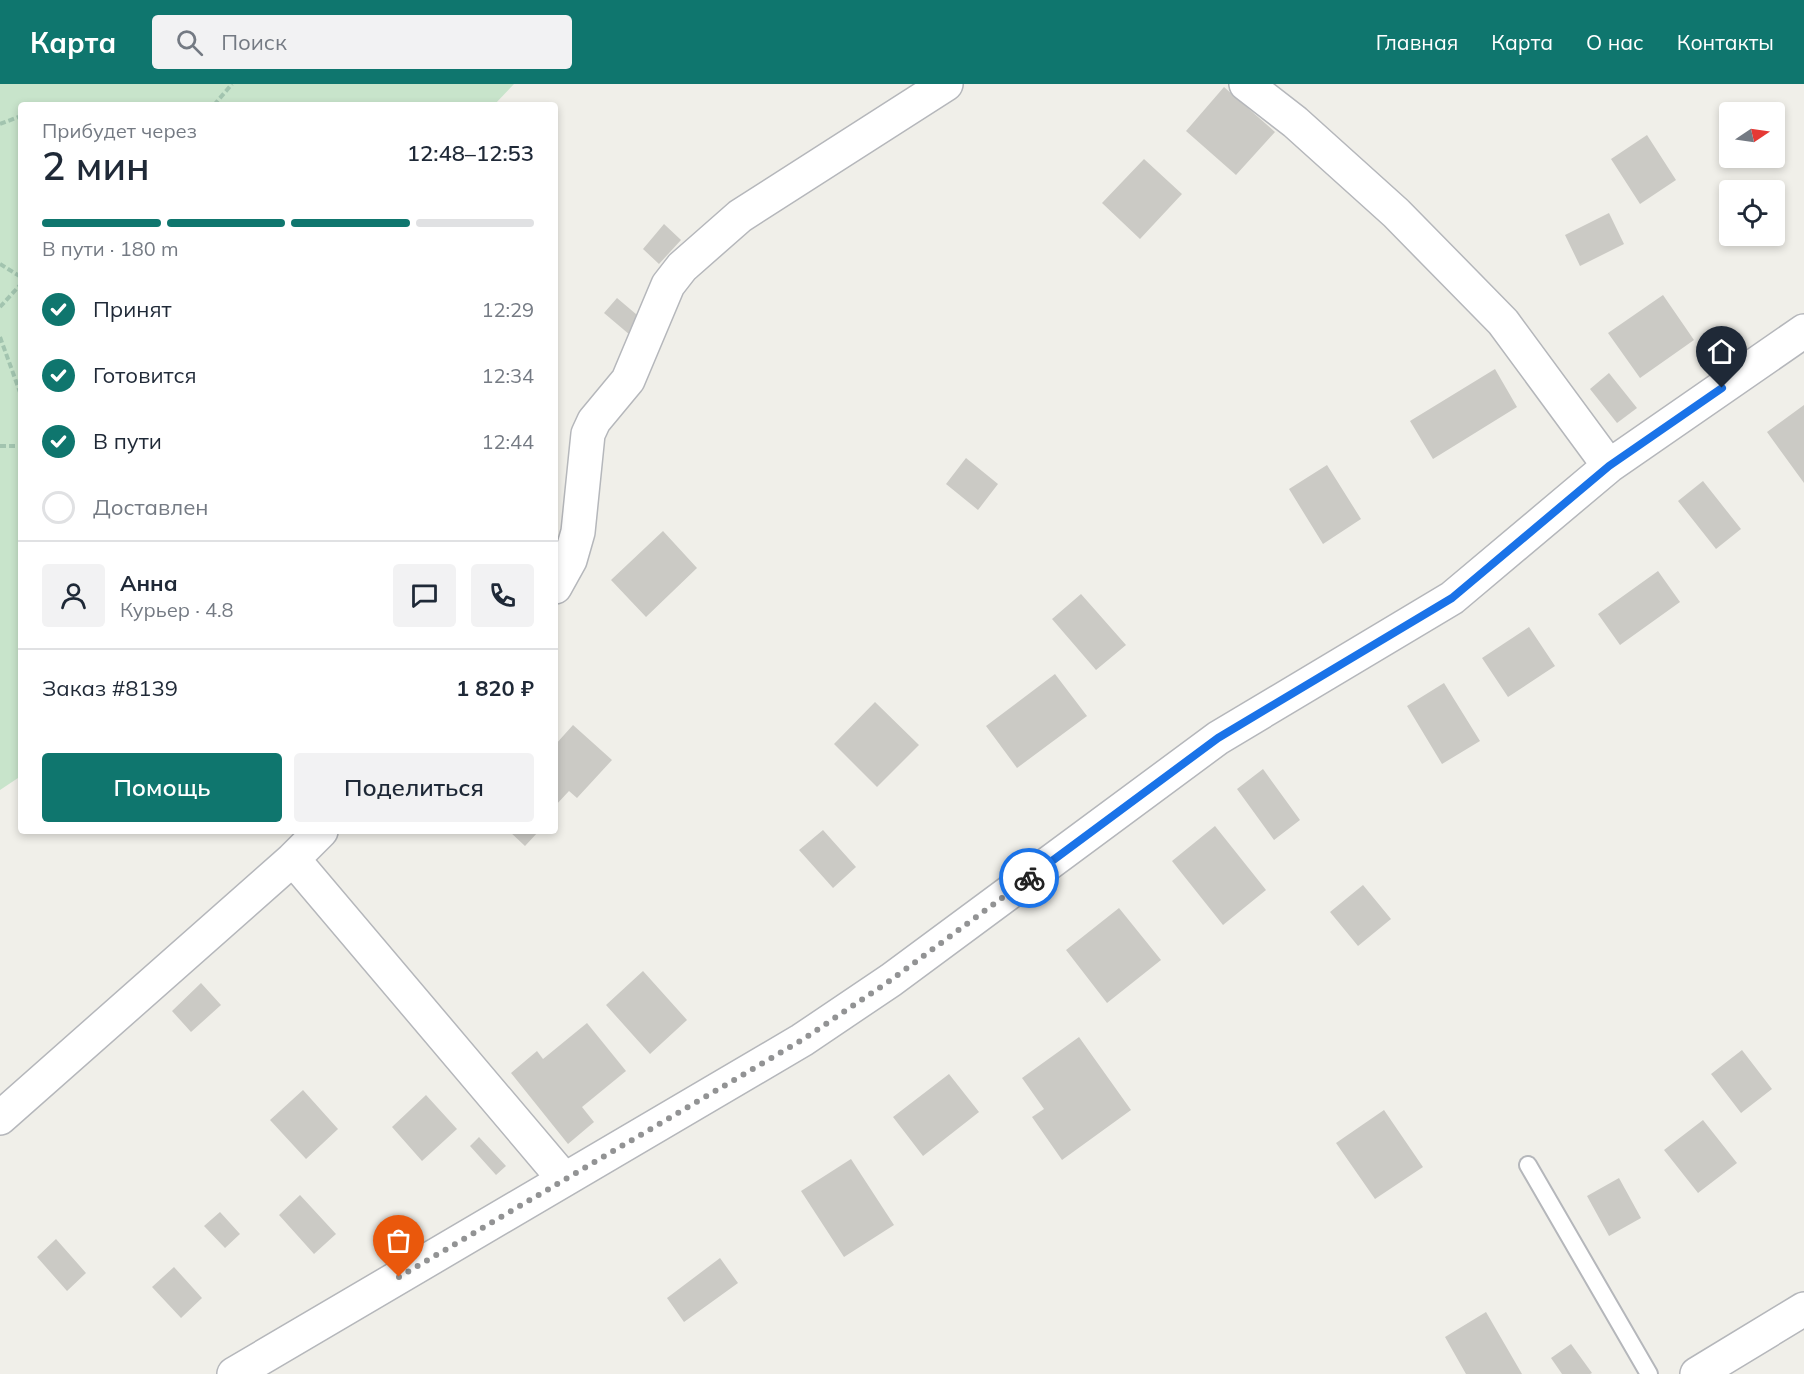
<!DOCTYPE html>
<html lang="ru">
<head>
<meta charset="utf-8">
<style>
	:root { --surface:#fff; --page:#f2f2f3; --text:#1f2937; --muted:#747a83; --line:#e0e1e3; --accent:#0f766e }
	body { margin:0; font-family:Mulish,sans-serif; background:var(--page); color:var(--text); height:100vh; display:flex; flex-direction:column; font-size:22px; white-space:nowrap }
	* { box-sizing:border-box; margin:0 }
	p { font-size:20px; color:var(--muted) }
	.icon { flex:none; width:33px; height:33px; fill:none; stroke:currentColor; stroke-width:2; stroke-linecap:round; stroke-linejoin:round }
	.map { position:relative; flex:1; overflow:hidden }
	.details { position:absolute; left:18px; top:18px; width:540px; height:732px; display:flex; flex-direction:column; background:var(--surface); border-radius:6px; box-shadow:0 3px 9px #0003 }
	.details>* { flex:none }
	.needle { width:39px; rotate:77deg }
	.tools { position:absolute; left:1719px; top:18px; display:grid; gap:12px }
	.tools a { display:grid; place-items:center; width:66px; height:66px; border-radius:6px; background:var(--surface); box-shadow:0 3px 9px #0003; font-size:30px }
	.pin { position:absolute; display:grid; place-items:center; width:51px; height:51px; color:#fff; margin:-62px -26px; border-radius:50% 50% 50% 0; rotate:-45deg; box-shadow:0 0 6px #0007 }
	.pin .icon { rotate:45deg }
	.courier { position:absolute; display:grid; place-items:center; width:60px; height:60px; margin:-30px; border:4px solid #1a73e8; border-radius:50%; background:#fff; color:#222; box-shadow:0 2px 8px #0007 }
	.head em { font-style:normal; font-weight:600 }
	.head div { display:flex; flex-direction:column-reverse }
	.head { display:flex; align-items:center; justify-content:space-between; height:102px; padding:0 24px }
	h1 { font-size:39px; font-weight:600; line-height:45px }
	.bar { display:grid; grid-template-columns:repeat(4,1fr); gap:9px 6px; align-content:center; height:72px; padding:0 24px }
	.bar i { height:8px; border-radius:4px; background:var(--line) }
	.bar .on { background:var(--accent) }
	.bar p { grid-column:span 4 }
	.line { display:flex; align-items:center; gap:15px; padding:0 24px; border-top:2px solid var(--line) }
	.line div { flex:1 }
	.round { display:grid; place-items:center; flex:none; width:63px; height:63px; border-radius:6px; background:var(--page) }
	ol { padding:0 24px; list-style:none }
	li { display:flex; align-items:center; gap:18px; height:66px }
	li p { margin-inline-start:auto }
	li .icon { padding:6px; border-radius:50%; background:var(--accent); color:#fff; stroke-width:4 }
	li:last-child { color:var(--muted) }
	li i { width:33px; height:33px; border:3px solid var(--line); border-radius:50% }
	.button { display:flex; gap:12px; margin-top:auto; padding:12px 24px }
	.button a { flex:1; height:69px; border-radius:6px; background:var(--accent); color:#fff; font-size:24px; font-weight:600; line-height:69px; text-align:center }
	.button a+a { background:var(--page); color:var(--text) }
	header { display:flex; align-items:center; gap:36px; box-sizing:border-box; height:84px; padding:0 30px; background:var(--accent); color:#fff }
	header strong { font-size:28px }
	nav { display:flex; gap:33px; margin-inline-start:auto; font-size:21px }
	.search { width:420px; height:54px; background:var(--page); display:flex; align-items:center; gap:15px; box-sizing:border-box; padding:0 21px; border-radius:6px; color:var(--muted); font-size:22px }
	.map>svg:first-child { display:block }
	.green { fill:#c8e4cb }
	.building { fill:#cbcac5 }
	.lines { fill:none; stroke-linecap:round; stroke-linejoin:round }
	.lane-casing { stroke:#b5b7bb; stroke-width:20 }
	.street-casing { stroke:#b5b7bb; stroke-width:36 }
	.path { stroke:#a2c4af; stroke-width:4; stroke-dasharray:6 3; stroke-linecap:butt }
	.lane { stroke:#fff; stroke-width:16 }
	.street { stroke:#fff; stroke-width:33 }
	.done { stroke:#929394; stroke-width:6; stroke-dasharray:0 10.8 }
	.route { stroke:#1a73e8; stroke-width:8 }
</style>
</head>
<body>
<header>
<strong>Карта</strong>
<div class="search"><svg class="icon" aria-label="search" viewBox="0 0 24 24"><circle cx="10" cy="10" r="6"/><path d="M15 15l6 6"/></svg>Поиск</div>
<nav><a>Главная</a><a>Карта</a><a>О нас</a><a>Контакты</a></nav>
</header>
<div class="map">
<svg width="1804" height="1290" viewBox="0 0 1804 1290">
	<rect width="100%" height="100%" fill="#f0efe9"/>
	<path class="green" d="M0,0H514L494,21H21V692L0,706Z"/>
	<path class="building" d="M1224,3L1275,48L1236,91L1186,47Z
		M1647,51L1676,96L1640,120L1611,75Z
		M1144,75L1182,110L1140,155L1102,119Z
		M1609,129L1624,160L1580,182L1565,151Z
		M664,140L681,156L659,180L643,165Z
		M1663,211L1694,256L1640,294L1608,249Z
		M617,214L643,236L630,251L604,229Z
		M1495,285L1517,323L1433,375L1410,337Z
		M1609,289L1637,324L1617,339L1590,305Z
		M1804,321V399L1767,348Z
		M966,374L998,400L978,426L946,400Z
		M1327,381L1361,435L1323,460L1289,405Z
		M1703,397L1741,445L1716,465L1678,417Z
		M663,447L697,484L646,533L611,496Z
		M1658,487L1680,518L1620,561L1598,530Z
		M1081,510L1126,561L1096,586L1052,535Z
		M1529,543L1555,582L1508,613L1482,574Z
		M1055,590L1087,632L1017,684L986,642Z
		M1444,599L1480,657L1442,680L1407,622Z
		M875,618L919,661L877,703L834,660Z
		M573,641L612,676L577,714L569,707L555,722V661Z
		M1263,685L1300,736L1274,756L1237,705Z
		M1215,742L1266,806L1223,841L1172,777Z
		M823,746L856,783L833,804L799,766Z
		M509,747H539L525,762Z
		M1363,801L1391,835L1358,862L1330,828Z
		M1119,824L1161,876L1107,919L1066,866Z
		M643,887L687,936L650,970L606,921Z
		M201,899L221,921L191,948L172,927Z
		M587,939L626,987L582,1023L594,1038L568,1060L511,989L537,967L543,975Z
		M1079,953L1131,1026L1062,1076L1032,1033L1044,1025L1022,994Z
		M1742,966L1772,1005L1741,1029L1711,990Z
		M949,990L979,1028L923,1072L893,1033Z
		M303,1006L338,1045L306,1075L270,1036Z
		M426,1011L457,1045L422,1077L392,1043Z
		M1384,1026L1423,1083L1375,1115L1336,1059Z
		M1703,1036L1737,1079L1698,1109L1664,1066Z
		M479,1053L506,1082L496,1091L470,1062Z
		M851,1075L894,1141L844,1173L801,1107Z
		M1619,1094L1641,1134L1609,1152L1587,1112Z
		M300,1111L336,1150L314,1170L279,1131Z
		M220,1128L240,1150L225,1164L204,1142Z
		M56,1155L86,1189L67,1207L37,1173Z
		M720,1174L738,1199L684,1238L667,1214Z
		M174,1183L202,1214L181,1234L152,1203Z
		M1486,1228L1522,1290H1466L1445,1253Z
		M1571,1260L1592,1289L1590,1290H1562L1551,1274Z"/>
	<g class="lines">
		<defs>
			<path id="lane" d="M1528,1081L1649,1290"/>
			<path id="street" d="M1246,0L1295,38L1396,129L1503,238L1609,382
				M555,503L570,476L578,448L588,350L594,337L628,296L668,201L682,183L740,132L946,0
				M321,747L293,775L564,1095
				M0,1034L293,775
				M234,1290L802,956L891,896L1218,654L1452,514L1609,382L1804,247
				M1697,1290L1804,1225"/>
		</defs>
		<use href="#lane" class="lane-casing"/>
		<use href="#street" class="street-casing"/>
		<path class="path" d="M214,21L232,0
			M0,40L21,32
			M0,180L21,193
			M0,223L21,200
			M0,253L21,311
			M0,362H21"/>
		<use href="#lane" class="lane"/>
		<use href="#street" class="street"/>
	</g>
	<g class="lines">
		<path class="done" d="M399,1193L802,956L891,896L1029,794"/>
		<path class="route" d="M1029,794L1218,654L1452,514L1609,382L1722,304"/>
	</g>
</svg>
<div class="tools">
<a><svg class="needle" viewBox="-14 -14 28 28"><path d="M0-13l5 13h-10z" fill="#e53935"/><path d="M0 13l5-13h-10z" fill="#747a83"/></svg></a>
<a><svg class="icon" aria-label="locate" viewBox="0 0 24 24"><circle cx="12" cy="12" r="6"/><path d="M12 2v4M12 18v4M2 12h4M18 12h4"/></svg></a>
</div>
<div class="pin" style="left:399px;top:1193px;background:#ea580c"><svg class="icon" aria-label="bag" viewBox="0 0 24 24"><path d="M5 8h14l-1 12H6zM9 8a3 3 0 0 1 6 0"/></svg></div>
<div class="pin" style="left:1722px;top:304px;background:#1f2937"><svg class="icon" aria-label="home" viewBox="0 0 24 24"><path d="M3 11l9-7 9 7M6 9v11h12V9"/></svg></div>
<div class="courier" style="left:1029px;top:794px"><svg class="icon" aria-label="bike" viewBox="0 0 24 24"><circle cx="6" cy="16" r="4"/><circle cx="18" cy="16" r="4"/><path d="M6 16l4-8h5l3 8M10 8l3 8H6M13 5h3"/></svg></div>
<section class="details">
<div class="head"><div><h1>2 мин</h1><p>Прибудет через</p></div><em>12:48–12:53</em></div>
<div class="bar"><i class="on"></i><i class="on"></i><i class="on"></i><i></i><p>В пути · 180 m</p></div>
<ol>
<li><svg class="icon" aria-label="check" viewBox="0 0 24 24"><path d="M5 12l5 5 9-10"/></svg>Принят<p>12:29</p></li>
<li><svg class="icon" aria-label="check" viewBox="0 0 24 24"><path d="M5 12l5 5 9-10"/></svg>Готовится<p>12:34</p></li>
<li><svg class="icon" aria-label="check" viewBox="0 0 24 24"><path d="M5 12l5 5 9-10"/></svg>В пути<p>12:44</p></li>
<li><i></i>Доставлен</li>
</ol>
<div class="line" style="height:108px"><a class="round"><svg class="icon" aria-label="person" viewBox="0 0 24 24"><circle cx="12" cy="8" r="4"/><path d="M4 21q1-7 8-7t8 7"/></svg></a><div><b>Анна</b><p>Курьер · 4.8</p></div><a class="round"><svg class="icon" aria-label="chat" viewBox="0 0 24 24"><path d="M4 5h16v11H9l-5 4z"/></svg></a><a class="round"><svg class="icon" aria-label="phone" viewBox="0 0 24 24"><path d="M5 4h4l2 5-3 2q2 4 5 5l2-3 5 2v4C11 20 4 13 5 4z"/></svg></a></div>
<div class="line" style="height:78px"><div>Заказ #8139</div><b>1 820 ₽</b></div>
<div class="button"><a>Помощь</a><a>Поделиться</a></div>
</section>
</div>
</body>
</html>
